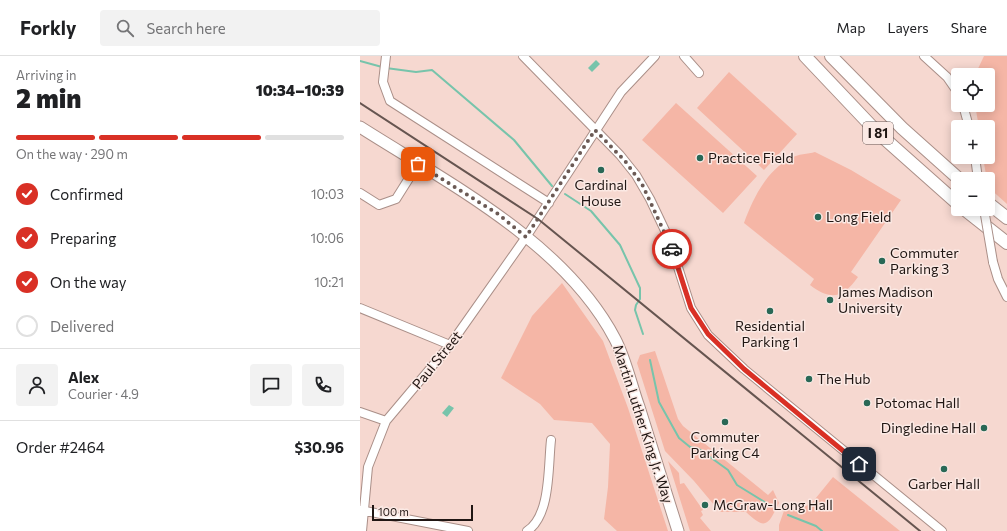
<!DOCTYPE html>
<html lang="en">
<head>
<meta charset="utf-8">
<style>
	:root { --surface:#fff; --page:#f2f2f2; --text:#202124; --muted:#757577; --line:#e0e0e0; --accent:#d93025 }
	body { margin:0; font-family:Commissioner,sans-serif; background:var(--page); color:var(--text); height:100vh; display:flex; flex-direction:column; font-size:15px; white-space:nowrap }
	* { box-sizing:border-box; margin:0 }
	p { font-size:13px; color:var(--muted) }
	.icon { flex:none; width:22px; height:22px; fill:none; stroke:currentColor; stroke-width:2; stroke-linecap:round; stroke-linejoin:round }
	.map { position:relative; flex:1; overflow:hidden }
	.panel { display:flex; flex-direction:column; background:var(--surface); width:360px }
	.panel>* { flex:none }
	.fabs { position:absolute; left:591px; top:12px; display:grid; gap:8px }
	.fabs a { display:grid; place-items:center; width:44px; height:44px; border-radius:4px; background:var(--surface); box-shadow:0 2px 10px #0003; font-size:20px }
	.scale { position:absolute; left:12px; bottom:10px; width:101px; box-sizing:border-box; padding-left:4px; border:2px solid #201613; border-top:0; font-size:11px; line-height:14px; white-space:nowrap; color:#201613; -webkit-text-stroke:3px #fbe9e4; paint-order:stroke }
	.pin { position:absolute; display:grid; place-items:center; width:34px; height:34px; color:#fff; margin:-17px; border-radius:8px; box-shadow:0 2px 6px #0006 }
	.courier { position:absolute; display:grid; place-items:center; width:40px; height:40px; margin:-20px; border:3px solid #d93025; border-radius:50%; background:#fff; color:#222; box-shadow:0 1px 5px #0007 }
	.overview em { font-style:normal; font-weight:800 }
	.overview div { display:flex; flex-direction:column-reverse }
	.overview { display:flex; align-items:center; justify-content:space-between; height:68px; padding:0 16px }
	h1 { font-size:26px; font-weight:800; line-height:30px }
	.bar { display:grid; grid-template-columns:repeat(4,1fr); gap:6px 4px; align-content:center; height:48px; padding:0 16px }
	.bar i { height:5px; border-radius:3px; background:var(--line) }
	.bar .selected { background:var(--accent) }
	.bar p { grid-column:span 4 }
	.line { display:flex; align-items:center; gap:10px; padding:0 16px; border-top:1px solid var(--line) }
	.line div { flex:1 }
	.round { display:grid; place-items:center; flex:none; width:42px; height:42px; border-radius:4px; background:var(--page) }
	ol { padding:0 16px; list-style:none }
	li { display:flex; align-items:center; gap:12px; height:44px }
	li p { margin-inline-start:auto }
	li .icon { padding:4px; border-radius:50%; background:var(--accent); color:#fff; stroke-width:4 }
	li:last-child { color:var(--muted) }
	li i { width:22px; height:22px; border:2px solid var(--line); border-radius:50% }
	header { display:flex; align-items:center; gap:24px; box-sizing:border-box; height:56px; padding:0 20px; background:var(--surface); border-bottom:1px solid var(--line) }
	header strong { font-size:19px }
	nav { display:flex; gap:22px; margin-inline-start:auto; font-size:14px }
	.search { width:280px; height:36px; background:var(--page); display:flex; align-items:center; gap:10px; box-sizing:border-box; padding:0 14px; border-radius:4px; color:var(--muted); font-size:15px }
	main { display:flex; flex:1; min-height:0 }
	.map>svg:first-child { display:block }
	.green { fill:#f5b6a6 }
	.water { fill:#77c4ab }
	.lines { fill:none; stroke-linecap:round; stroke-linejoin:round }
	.stream { stroke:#77c4ab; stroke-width:2 }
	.minor-casing { stroke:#aa8f88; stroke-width:10 }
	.major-casing { stroke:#aa8f88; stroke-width:13 }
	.highway-casing { stroke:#aa8f88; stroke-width:14 }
	.minor { stroke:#fff; stroke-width:8 }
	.major { stroke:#fff; stroke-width:11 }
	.highway { stroke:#fff; stroke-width:12 }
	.rail { stroke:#665550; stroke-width:2 }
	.minor-bridge-casing { stroke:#aa8f88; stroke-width:10; stroke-linecap:butt }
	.minor-bridge { stroke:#fff; stroke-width:8 }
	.done { stroke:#6b5a55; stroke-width:4; stroke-dasharray:0 7.2 }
	.route { stroke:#d93025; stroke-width:5 }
	.poi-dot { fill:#296856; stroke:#fbe9e4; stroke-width:1.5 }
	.labels { text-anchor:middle; stroke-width:3; stroke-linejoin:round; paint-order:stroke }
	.shield { fill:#fbe9e4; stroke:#625552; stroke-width:1 }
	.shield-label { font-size:13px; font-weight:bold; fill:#201613 }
	.poi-label { font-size:14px; fill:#201613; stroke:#fbe9e4; text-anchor:start }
	.street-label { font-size:14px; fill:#201613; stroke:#fbe9e4 }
</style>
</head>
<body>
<header>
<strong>Forkly</strong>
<div class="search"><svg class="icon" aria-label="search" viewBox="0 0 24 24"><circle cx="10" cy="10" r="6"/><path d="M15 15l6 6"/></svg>Search here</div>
<nav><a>Map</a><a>Layers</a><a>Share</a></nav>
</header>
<main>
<section class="panel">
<div class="overview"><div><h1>2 min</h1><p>Arriving in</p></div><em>10:34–10:39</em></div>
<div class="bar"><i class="selected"></i><i class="selected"></i><i class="selected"></i><i></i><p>On the way · 290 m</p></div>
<ol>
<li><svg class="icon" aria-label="check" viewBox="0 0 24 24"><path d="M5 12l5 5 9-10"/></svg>Confirmed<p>10:03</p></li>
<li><svg class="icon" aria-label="check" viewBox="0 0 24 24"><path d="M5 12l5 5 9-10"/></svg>Preparing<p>10:06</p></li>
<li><svg class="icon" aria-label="check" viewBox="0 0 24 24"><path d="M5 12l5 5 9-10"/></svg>On the way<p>10:21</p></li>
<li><i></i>Delivered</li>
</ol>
<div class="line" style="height:72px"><a class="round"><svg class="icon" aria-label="person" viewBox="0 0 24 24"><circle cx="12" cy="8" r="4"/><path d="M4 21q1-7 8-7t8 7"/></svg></a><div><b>Alex</b><p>Courier · 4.9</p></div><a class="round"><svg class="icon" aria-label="chat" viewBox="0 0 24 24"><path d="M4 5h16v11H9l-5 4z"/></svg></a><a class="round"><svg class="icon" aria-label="phone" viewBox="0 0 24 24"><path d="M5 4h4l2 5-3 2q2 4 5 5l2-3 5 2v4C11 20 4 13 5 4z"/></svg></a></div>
<div class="line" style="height:52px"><div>Order #2464</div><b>$30.96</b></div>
</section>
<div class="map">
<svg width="647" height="475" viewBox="0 0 647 475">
	<rect width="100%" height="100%" fill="#f6d8d0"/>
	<path class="green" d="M624,0H647V148L628,131L623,101H628V71H619L615,49H628V19H615Z
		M369,16L437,78L404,114L337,52Z
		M316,47L397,120L363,157L282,84Z
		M455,96L491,114L541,144L491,216L498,221C483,242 471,245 450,229L454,223L384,167C393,142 407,114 431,102C438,98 448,98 455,96Z
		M202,227L243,285L268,352L308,475H257L244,463L248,431L250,388L232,367L194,364L180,348L141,322L172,260Z
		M295,295L318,363L323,370L408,439L413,434L419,447C408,469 406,475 386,456H360L334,425L305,395L277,307L280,299Z
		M308,405L319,417L320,428L324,427L343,454L341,455L343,459L340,462L351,475H330Z
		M473,421L540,475H419V469L426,449L434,454L451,448Z"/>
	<path class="water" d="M236,4L240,8L232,16L228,12Z
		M89,349L94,352L87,361L82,357Z"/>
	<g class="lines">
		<path class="stream" d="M0,5L22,11
			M26,12L56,16L72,14L154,84L192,130
			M205,138L231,155L260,189L280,232V243L276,249L275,254L283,278
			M290,304L299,346L319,382L330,391L339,393L368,414L377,429L411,450
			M428,459L456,470L462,475"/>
		<defs>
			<path id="minor" d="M26,0L23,26L30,45L189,147
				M163,0L260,99L276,119L290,143L309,183L331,252L348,279L384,313L582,475
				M324,0L339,17
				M564,0L587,21L598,37
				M603,49L609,71
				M615,101L618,123
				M0,137L19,149L36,143L58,108
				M633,206L638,223L647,241
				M0,252L90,289
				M0,356L26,365
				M0,454L108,475
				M2,475L8,411L26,365L90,289L166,181L261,36L295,0
				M167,475C191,460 188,410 191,384"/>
			<path id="major" d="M0,71C88,127 205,187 255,283C266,304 271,329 279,351C292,393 305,434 318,475"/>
			<path id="highway" d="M445,0L517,76L598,148
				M471,0L542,72L599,123
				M628,147L647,162
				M604,153L647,187"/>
		</defs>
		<use href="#minor" class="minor-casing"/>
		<use href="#major" class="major-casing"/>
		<use href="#highway" class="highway-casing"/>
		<use href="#minor" class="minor"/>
		<use href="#major" class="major"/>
		<use href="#highway" class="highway"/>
		<path class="rail" d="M0,47L178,163L560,475"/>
		<defs>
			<path id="minor-bridge" d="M624,153L633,206"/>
		</defs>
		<use href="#minor-bridge" class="minor-bridge-casing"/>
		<use href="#minor-bridge" class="minor-bridge"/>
	</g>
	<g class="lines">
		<path class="done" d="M58,108L138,158L166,181L235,74L265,105L282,128L312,193"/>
		<path class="route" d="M312,193L331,252L348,278L384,313L499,408"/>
	</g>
	<g class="poi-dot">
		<circle cx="340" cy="102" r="4"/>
		<circle cx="241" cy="114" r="4"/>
		<circle cx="458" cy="161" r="4"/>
		<circle cx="522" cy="205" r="4"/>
		<circle cx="470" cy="244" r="4"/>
		<circle cx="410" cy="255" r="4"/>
		<circle cx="449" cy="323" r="4"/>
		<circle cx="507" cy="347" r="4"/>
		<circle cx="365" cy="366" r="4"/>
		<circle cx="624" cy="372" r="4"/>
		<circle cx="584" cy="413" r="4"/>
		<circle cx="345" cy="449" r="4"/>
	</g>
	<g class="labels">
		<rect class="shield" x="503" y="66" width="30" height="22" rx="3"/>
		<g class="shield-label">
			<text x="518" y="82">I 81</text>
		</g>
		<g class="poi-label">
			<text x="348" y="107">Practice Field</text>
			<text x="241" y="134" text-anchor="middle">Cardinal<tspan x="241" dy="16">House</tspan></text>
			<text x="466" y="166">Long Field</text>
			<text x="530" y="202">Commuter<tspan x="530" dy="16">Parking 3</tspan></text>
			<text x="478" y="241">James Madison<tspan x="478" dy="16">University</tspan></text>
			<text x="410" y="275" text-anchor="middle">Residential<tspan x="410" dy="16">Parking 1</tspan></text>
			<text x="457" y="328">The Hub</text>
			<text x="515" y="352">Potomac Hall</text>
			<text x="616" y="377" text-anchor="end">Dingledine Hall</text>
			<text x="365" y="386" text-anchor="middle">Commuter<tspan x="365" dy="16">Parking C4</tspan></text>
			<text x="584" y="433" text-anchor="middle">Garber Hall</text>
			<text x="353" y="454">McGraw-Long Hall</text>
		</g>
		<g class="street-label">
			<text transform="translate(77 304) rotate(-51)" y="5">Paul Street</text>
			<text transform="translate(283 368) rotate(72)" y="5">Martin Luther King Jr. Way</text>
		</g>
	</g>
</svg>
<div class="fabs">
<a><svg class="icon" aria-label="locate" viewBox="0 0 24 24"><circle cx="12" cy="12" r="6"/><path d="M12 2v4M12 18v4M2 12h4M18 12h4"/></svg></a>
<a>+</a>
<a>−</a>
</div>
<div class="scale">100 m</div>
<div class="pin" style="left:58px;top:108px;background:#ea580c"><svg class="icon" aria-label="bag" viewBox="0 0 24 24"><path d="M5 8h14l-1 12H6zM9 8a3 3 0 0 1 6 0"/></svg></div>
<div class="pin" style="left:499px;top:408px;background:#1f2937"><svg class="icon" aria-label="home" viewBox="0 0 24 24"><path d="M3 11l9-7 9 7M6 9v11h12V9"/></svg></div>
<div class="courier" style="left:312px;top:193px"><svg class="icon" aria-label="car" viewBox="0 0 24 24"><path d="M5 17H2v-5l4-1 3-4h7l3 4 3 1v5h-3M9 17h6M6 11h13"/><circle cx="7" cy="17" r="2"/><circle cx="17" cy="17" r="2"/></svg></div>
</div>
</main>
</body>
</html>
